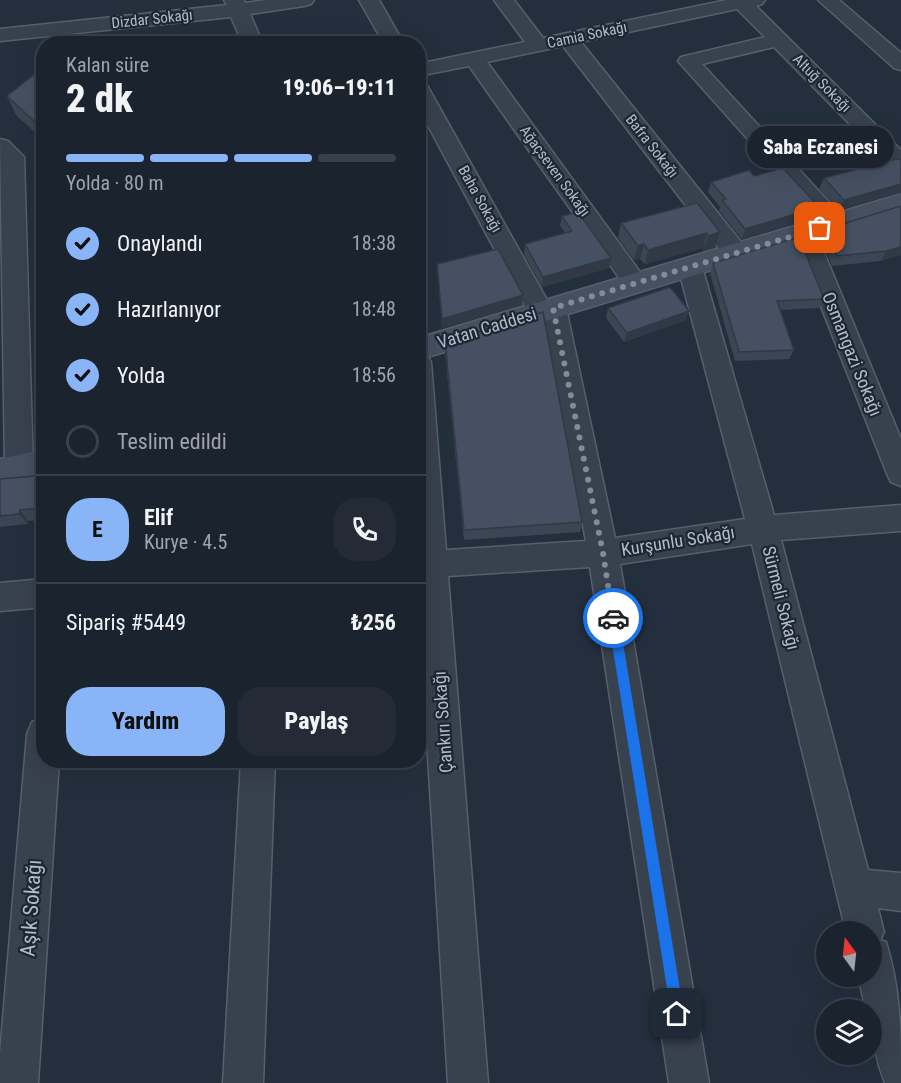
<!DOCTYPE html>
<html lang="tr">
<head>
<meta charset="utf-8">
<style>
	:root { --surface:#1b232e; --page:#242b36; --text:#f1f3f6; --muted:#a0a4aa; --line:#39404a; --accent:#8ab4f8 }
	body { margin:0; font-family:"Roboto Condensed",sans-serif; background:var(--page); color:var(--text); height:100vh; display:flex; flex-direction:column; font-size:22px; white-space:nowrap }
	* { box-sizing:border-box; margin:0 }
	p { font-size:20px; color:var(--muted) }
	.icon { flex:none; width:33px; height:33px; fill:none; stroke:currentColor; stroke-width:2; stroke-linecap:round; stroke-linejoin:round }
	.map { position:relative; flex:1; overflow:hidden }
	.details { position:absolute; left:36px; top:36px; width:390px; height:732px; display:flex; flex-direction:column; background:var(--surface); border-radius:24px; box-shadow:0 6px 24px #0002,0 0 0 2px var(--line) }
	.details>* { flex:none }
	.needle { width:39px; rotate:345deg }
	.tools { position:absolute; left:816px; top:921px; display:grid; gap:12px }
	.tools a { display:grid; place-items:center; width:66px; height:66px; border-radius:50%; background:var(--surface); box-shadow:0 6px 24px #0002,0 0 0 2px var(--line); font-size:30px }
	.pin { position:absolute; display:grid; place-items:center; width:51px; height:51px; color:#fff; margin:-26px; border-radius:12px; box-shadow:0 3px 9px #0006 }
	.courier { position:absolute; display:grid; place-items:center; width:60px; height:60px; margin:-30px; border:4px solid #1a73e8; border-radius:50%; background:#fff; color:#222; box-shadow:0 2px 8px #0007 }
	.bubble { position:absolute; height:42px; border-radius:21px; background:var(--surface); box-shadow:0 6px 24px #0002,0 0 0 2px var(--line); font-size:20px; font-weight:800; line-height:42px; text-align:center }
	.overview em { font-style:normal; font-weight:800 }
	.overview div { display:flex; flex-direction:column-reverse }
	.overview { display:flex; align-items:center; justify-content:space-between; height:102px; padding:0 30px }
	h1 { font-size:39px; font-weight:800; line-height:45px }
	.bar { display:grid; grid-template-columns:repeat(4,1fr); gap:9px 6px; align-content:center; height:72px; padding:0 30px }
	.bar i { height:8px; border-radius:4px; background:var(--line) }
	.bar .on { background:var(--accent) }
	.bar p { grid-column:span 4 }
	.line { display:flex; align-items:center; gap:15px; padding:0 30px; border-top:2px solid var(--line) }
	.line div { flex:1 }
	.round { display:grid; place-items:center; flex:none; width:63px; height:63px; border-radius:24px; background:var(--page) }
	ol { padding:0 30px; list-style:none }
	li { display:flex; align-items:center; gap:18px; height:66px }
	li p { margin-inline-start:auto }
	li .icon { padding:6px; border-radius:50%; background:var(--accent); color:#111; stroke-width:4 }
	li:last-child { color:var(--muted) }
	li i { width:33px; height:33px; border:3px solid var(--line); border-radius:50% }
	.primary-button { display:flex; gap:12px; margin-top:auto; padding:12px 30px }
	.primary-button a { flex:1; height:69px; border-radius:24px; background:var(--accent); color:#111; font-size:24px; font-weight:800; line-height:69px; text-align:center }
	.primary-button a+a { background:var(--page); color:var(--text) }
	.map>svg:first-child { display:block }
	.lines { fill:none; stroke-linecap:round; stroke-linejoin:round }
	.street-casing { stroke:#565f6c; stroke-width:3 }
	.secondary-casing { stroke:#565f6c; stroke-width:3 }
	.street { fill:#38414e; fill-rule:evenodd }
	.secondary { fill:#465061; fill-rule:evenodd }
	.wall { fill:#3b4654 }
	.shaded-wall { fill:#303945 }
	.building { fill:#455162; stroke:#303945; stroke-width:1.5 }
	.route { fill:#1a73e8 }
	.done { stroke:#828b98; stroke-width:6; stroke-dasharray:0 10.8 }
	.labels { text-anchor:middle; stroke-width:4.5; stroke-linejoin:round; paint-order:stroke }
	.far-street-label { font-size:15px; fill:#b4bcc9; stroke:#1d2633 }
	.street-label { font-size:18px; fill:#b4bcc9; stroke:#1d2633 }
	.near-street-label { font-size:21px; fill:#b4bcc9; stroke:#1d2633 }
</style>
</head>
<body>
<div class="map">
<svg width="901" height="1083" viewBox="0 0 901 1083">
	<rect width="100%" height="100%" fill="#242f3e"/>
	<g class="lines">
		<defs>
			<path id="street" d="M224,0H244L245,3L266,0H314L311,4L304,6L250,14L263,44H243L231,17L0,41V29L227,5Z
				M359,0H379L404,44H384Z
				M494,0H514L543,38L727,0H765L762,4L756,6L901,150V170L893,168L774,47L702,64L848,223L844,229L836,231L828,229L678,61L681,57L765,37L737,9L581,42L745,247L748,253L745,259L736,261L727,259L563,46L487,62L648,283L645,289L636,292L627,289L469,66L418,76V64L525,42Z
				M818,0H839L901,53V70L894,68Z
				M418,81L425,83L428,87L547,300L553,299L562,301L566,308L615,538L745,519L678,267L681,261L690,258L699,261L702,267L774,515L901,505V531L781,540L868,870L901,873V911L878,908L884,932L880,940L886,942C901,991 901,1032 901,1083H885C875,1059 872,1035 872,1010H866L858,976H872V932H846L752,544L620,564L709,1083H669L590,567L448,576L488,1083H448L418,593V352L427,355L431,362L446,550L586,541L543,321L532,319L418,107Z
				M0,139L8,141L24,157L33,469L29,477L19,481L9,477L5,469Z
				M804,225L812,227L816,233L901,439V486L891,482L887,474L792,233L796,227Z
				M44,579V607L0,611V583Z
				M44,718V760H59L38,1083H0V1054L27,734L32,722Z
				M241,760H275L263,1083H223Z"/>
			<path id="secondary" d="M901,194V212L418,360V338Z
				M44,449V475L0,485V459Z"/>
		</defs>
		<use href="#street" class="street-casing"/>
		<use href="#secondary" class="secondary-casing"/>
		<use href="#street" class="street"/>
		<use href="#secondary" class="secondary"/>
	</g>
	<path class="wall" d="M44,72V141L16,115L7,96Z
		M897,159L839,210L819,189L824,178Z
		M754,176L819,207L815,217L742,239L719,211L720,207L708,192L711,182Z
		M697,203L715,247L703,251V248L645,264L640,259L634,260L618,238L621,223Z
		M562,216L611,258L609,268L542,287L524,254L525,244L565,233L560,226Z
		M826,229L901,255L881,261L832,266L821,239Z
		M713,263L824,299L819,308L780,310L794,350L789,359L735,361L710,273Z
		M437,264L523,295L522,305L442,328Z
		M608,308L686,320L624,342L606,318Z
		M445,342L582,522L580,532L464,540L445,354Z
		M44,466V520L28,521V524L0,527V479L35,476Z"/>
	<path class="shaded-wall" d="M44,120V140L36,123Z
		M901,184V193L839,210L844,200Z
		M819,207L815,217L742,239L745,229Z
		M720,232L715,247L703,251L708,236Z
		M707,233L703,248L645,264L648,250Z
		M644,244L640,259L634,260L638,246Z
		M901,247V255L881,261L886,251Z
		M611,258L609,268L542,287L543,277Z
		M523,295L522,305L442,328V319Z
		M689,311L686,320L624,342L627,333Z
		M20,510L28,521V524L19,514Z"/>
	<path class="building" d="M37,72H44V120L36,123L7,96Z
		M897,159L901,160V184L844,200L824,178Z
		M783,168L819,207L745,229L722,200L726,199L711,182L749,170L754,176Z
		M697,203L720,232L708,236L707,233L648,250L644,244L638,246L621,223Z
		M901,206V247L886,251L837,256L826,229Z
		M578,212L611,258L543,277L525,244L572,231L562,216Z
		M799,237L824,299L777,301L794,350L739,352L713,263Z
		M498,249L523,295L442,319L437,264Z
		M670,287L689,311L627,333L608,308Z
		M543,312L582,522L464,530L445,342Z
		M44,466V508L20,510L19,514L0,516V479L35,476L37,468Z"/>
	<path class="route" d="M613,613L619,618L684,1014L682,1018L677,1020L673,1018L671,1014L608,618Z"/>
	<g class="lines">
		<path class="done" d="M613,618L603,553L553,308L820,228"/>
	</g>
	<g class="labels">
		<g class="far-street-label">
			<text transform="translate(152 19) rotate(-6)" y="5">Dizdar Sokağı</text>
			<text transform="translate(587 35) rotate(-12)" y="5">Camia Sokağı</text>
			<text transform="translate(822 83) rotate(45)" y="5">Altuğ Sokağı</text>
			<text transform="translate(652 146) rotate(52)" y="5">Bafra Sokağı</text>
			<text transform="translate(555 171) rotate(54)" y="5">Ağaçseven Sokağı</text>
			<text transform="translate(480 199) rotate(61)" y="5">Baha Sokağı</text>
		</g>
		<g class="street-label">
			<text transform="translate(487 328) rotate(-17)" y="6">Vatan Caddesi</text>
			<text transform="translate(852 354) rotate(68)" y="6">Osmangazi Sokağı</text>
			<text transform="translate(678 541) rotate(-9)" y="6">Kurşunlu Sokağı</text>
			<text transform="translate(781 598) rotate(76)" y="6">Sürmeli Sokağı</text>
			<text transform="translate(443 722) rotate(-94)" y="6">Çankırı Sokağı</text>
		</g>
		<g class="near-street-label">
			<text transform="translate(31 908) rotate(-86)" y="7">Aşık Sokağı</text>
		</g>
	</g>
</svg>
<div class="tools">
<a><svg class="needle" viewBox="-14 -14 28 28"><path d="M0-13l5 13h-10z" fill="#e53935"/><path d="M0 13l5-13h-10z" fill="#a0a4aa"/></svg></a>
<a><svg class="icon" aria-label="layers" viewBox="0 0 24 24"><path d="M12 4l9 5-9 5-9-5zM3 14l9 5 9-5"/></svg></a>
</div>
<div class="pin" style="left:820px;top:228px;background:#ea580c"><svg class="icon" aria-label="bag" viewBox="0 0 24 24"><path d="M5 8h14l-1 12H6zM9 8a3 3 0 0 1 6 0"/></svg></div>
<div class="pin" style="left:677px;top:1014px;background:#1f2937"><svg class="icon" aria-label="home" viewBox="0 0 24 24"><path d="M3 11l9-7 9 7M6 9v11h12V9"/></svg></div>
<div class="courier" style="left:613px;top:618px"><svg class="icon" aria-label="car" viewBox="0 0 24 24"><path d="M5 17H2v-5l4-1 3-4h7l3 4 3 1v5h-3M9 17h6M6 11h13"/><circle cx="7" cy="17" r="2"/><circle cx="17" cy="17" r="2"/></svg></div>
<div class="bubble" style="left:747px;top:126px;width:147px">Saba Eczanesi</div>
<section class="details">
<div class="overview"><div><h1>2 dk</h1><p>Kalan süre</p></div><em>19:06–19:11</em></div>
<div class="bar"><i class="on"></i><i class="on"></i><i class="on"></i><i></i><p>Yolda · 80 m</p></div>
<ol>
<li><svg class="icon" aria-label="check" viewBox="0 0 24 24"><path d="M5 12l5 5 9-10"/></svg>Onaylandı<p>18:38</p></li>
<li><svg class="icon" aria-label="check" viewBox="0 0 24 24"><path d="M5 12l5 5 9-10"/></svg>Hazırlanıyor<p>18:48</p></li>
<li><svg class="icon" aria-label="check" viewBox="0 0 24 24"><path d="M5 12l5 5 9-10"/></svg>Yolda<p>18:56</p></li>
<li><i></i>Teslim edildi</li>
</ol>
<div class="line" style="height:108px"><b class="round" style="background:var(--accent);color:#111">E</b><div><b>Elif</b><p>Kurye · 4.5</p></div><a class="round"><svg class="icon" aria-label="phone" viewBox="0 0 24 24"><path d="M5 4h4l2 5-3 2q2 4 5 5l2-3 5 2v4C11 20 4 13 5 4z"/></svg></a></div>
<div class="line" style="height:78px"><div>Sipariş #5449</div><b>₺256</b></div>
<div class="primary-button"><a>Yardım</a><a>Paylaş</a></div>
</section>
</div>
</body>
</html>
